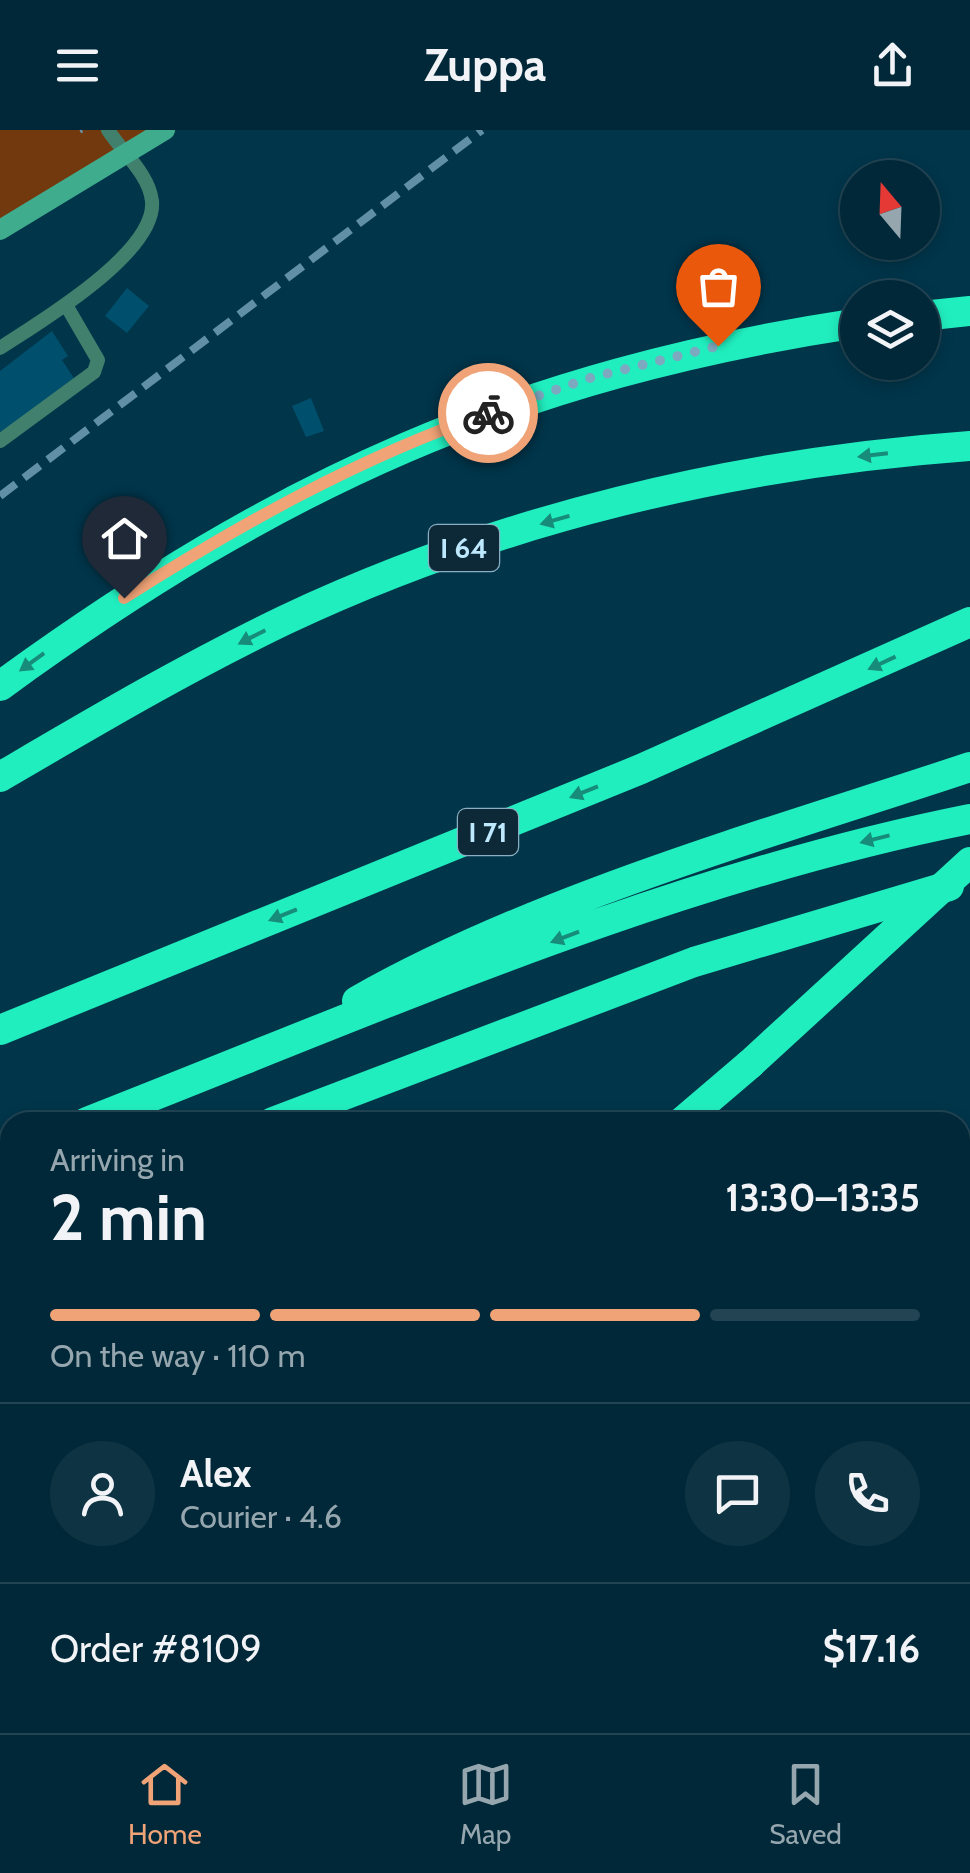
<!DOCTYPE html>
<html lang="en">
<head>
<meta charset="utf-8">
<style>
	:root { --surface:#002838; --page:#0e3443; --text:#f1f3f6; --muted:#95a6ae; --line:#224453; --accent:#efa376 }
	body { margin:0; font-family:Cabin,sans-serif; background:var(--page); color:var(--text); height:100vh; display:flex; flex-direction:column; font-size:38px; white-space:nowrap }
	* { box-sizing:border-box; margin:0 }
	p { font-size:32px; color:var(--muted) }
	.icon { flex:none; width:55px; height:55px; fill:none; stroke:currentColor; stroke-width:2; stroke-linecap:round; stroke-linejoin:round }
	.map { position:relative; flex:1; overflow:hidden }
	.details { position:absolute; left:0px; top:982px; width:970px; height:622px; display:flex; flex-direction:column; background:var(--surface); border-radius:30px 30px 0 0; box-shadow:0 5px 15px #0003,0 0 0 2px var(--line) }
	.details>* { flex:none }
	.needle { width:65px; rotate:341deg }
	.buttons { position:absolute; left:840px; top:30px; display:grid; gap:20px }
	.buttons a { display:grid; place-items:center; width:100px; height:100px; border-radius:50%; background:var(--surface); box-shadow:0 5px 15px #0003,0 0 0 2px var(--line); font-size:50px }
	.pin { position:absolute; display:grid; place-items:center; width:85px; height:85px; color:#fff; margin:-102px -42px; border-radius:50% 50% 50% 0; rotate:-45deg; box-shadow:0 0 10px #0007 }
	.pin .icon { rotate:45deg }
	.courier { position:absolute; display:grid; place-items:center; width:100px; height:100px; margin:-50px; border:8px solid #efa376; border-radius:50%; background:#fff; color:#222; box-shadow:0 2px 12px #0007 }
	.headline em { font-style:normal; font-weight:700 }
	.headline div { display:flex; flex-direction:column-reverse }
	.headline { display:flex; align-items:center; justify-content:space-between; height:170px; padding:0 50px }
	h1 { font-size:65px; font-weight:700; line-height:75px }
	.bar { display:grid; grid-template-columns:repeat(4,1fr); gap:15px 10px; align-content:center; height:120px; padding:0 50px }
	.bar i { height:12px; border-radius:8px; background:var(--line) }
	.bar .on { background:var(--accent) }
	.bar p { grid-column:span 4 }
	.line { display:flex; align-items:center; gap:25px; padding:0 50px; border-top:2px solid var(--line) }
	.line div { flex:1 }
	.round { display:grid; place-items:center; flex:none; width:105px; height:105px; border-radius:52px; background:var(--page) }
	header { display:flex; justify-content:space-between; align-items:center; height:130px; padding:0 50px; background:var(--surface); font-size:45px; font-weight:700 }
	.menu { display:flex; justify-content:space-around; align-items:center; height:140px; border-top:2px solid var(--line); background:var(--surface); font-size:28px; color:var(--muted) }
	.menu a { display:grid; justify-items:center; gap:5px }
	.menu .on { color:var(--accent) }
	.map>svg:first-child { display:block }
	.green { fill:#73390e }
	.building { fill:#004f6c }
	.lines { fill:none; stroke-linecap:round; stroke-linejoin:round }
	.path { stroke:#6897ad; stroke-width:5; stroke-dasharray:5 5; stroke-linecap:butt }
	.lane { stroke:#41806c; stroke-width:14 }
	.street { stroke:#41806c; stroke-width:20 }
	.secondary { stroke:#3fac8e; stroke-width:20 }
	.highway { stroke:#21eebf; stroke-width:30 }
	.rail { stroke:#6190a6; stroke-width:8; stroke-dasharray:20 10; stroke-linecap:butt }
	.highway-bridge { stroke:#21eebf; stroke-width:30 }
	.oneway { fill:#178c7b }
	.done { stroke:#7ca9bf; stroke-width:10; stroke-dasharray:0 18 }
	.route { stroke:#efa376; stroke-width:12 }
	.labels { text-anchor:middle; stroke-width:9; stroke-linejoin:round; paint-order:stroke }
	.shield { fill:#0d2937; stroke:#89afc2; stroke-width:2.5 }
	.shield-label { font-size:28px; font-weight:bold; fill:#bee8fe }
</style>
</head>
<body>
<header><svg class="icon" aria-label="menu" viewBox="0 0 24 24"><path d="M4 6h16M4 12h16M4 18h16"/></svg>Zuppa<svg class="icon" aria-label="share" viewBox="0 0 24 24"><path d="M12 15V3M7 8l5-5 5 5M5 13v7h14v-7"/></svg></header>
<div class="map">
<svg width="970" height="1603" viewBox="0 0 970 1603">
	<rect width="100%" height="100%" fill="#00354a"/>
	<path class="green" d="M0,0H162L0,105Z
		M10,1497V1595L0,1587V1500Z
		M10,1595H206L216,1603H21Z"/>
	<path class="building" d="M127,158L149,176L127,203L105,186Z
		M52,201L68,226L62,230L77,253L0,302V241Z
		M311,268L324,301L306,307L292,276Z"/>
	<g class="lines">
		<path class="path" d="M80,1L82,0
			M0,1601L2,1603
			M385,1603L391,1595"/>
		<path class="lane" d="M0,218C38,193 157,123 152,71C149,44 122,22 108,0
			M0,311L94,242L98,230L66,175"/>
		<path class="street" d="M271,1595L281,1603"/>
		<path class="secondary" d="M0,100L165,0
			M960,1052L970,1047
			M0,1449L10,1446"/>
		<path class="highway" d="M922,186L970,181
			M0,556C279,353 515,245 858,193
			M0,647C94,592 187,537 285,490C499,389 734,333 970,316
			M357,871C538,768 772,703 970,637
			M0,900L641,639L970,492
			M87,992C376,879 664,750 970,689
			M273,992L694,832L949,756
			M682,992L750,934
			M0,1027L10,1023
			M0,1088L10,1085
			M0,1112L10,1107
			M0,1347L10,1344"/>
		<path class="rail" d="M0,366L482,0"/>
		<path class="highway-bridge" d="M750,934L970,732"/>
	</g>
	<defs><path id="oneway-solid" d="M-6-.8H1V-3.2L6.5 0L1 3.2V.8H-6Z" transform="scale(2.5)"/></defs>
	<g class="oneway">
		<use href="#oneway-solid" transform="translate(873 325) rotate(173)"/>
		<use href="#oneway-solid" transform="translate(555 390) rotate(164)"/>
		<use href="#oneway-solid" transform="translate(252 507) rotate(153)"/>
		<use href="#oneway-solid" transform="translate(32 532) rotate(144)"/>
		<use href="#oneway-solid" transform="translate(882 533) rotate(155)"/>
		<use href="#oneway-solid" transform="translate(584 662) rotate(158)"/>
		<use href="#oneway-solid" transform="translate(875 709) rotate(166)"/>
		<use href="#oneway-solid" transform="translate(283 785) rotate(158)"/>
		<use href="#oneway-solid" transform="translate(565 807) rotate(159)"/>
	</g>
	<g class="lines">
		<path class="done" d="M488,283L590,248L718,216"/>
		<path class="route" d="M124,468C239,395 358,328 488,283"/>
	</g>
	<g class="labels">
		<g class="shield">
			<rect x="429" y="395" width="70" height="46" rx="8"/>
			<rect x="458" y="679" width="60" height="46" rx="8"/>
		</g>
		<g class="shield-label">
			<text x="464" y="428">I 64</text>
			<text x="488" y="712">I 71</text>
		</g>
	</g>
</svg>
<div class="buttons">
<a><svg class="needle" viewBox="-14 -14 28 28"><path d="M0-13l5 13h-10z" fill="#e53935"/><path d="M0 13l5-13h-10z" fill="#95a6ae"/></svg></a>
<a><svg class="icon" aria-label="layers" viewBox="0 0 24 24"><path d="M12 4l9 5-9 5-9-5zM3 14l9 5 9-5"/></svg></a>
</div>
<div class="pin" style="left:718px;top:216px;background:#ea580c"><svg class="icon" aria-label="bag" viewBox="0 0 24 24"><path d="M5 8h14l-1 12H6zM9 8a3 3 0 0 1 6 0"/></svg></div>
<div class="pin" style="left:124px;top:468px;background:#1f2937"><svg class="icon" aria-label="home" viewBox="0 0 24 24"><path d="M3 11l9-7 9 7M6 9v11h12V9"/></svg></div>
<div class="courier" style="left:488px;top:283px"><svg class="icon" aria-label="bike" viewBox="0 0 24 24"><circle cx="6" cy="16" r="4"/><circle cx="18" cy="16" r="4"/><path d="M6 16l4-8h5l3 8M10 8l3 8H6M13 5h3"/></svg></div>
<section class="details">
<div class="headline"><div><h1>2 min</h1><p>Arriving in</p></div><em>13:30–13:35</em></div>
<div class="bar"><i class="on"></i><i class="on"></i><i class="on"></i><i></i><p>On the way · 110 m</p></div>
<div class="line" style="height:180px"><a class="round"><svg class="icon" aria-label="person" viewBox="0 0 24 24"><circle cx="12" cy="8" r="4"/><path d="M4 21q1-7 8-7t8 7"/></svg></a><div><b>Alex</b><p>Courier · 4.6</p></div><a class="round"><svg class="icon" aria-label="chat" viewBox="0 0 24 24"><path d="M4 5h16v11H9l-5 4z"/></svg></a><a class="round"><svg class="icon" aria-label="phone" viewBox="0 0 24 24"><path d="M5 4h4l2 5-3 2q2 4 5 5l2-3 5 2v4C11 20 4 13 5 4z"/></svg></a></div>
<div class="line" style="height:130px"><div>Order #8109</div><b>$17.16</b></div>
</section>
</div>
<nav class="menu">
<a class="on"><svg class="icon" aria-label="home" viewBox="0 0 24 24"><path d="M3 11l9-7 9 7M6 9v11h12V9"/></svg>Home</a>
<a><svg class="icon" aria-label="map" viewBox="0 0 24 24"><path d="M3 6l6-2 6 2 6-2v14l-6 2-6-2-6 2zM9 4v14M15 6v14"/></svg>Map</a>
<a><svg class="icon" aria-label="saved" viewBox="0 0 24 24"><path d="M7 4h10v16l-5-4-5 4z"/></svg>Saved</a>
</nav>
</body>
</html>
